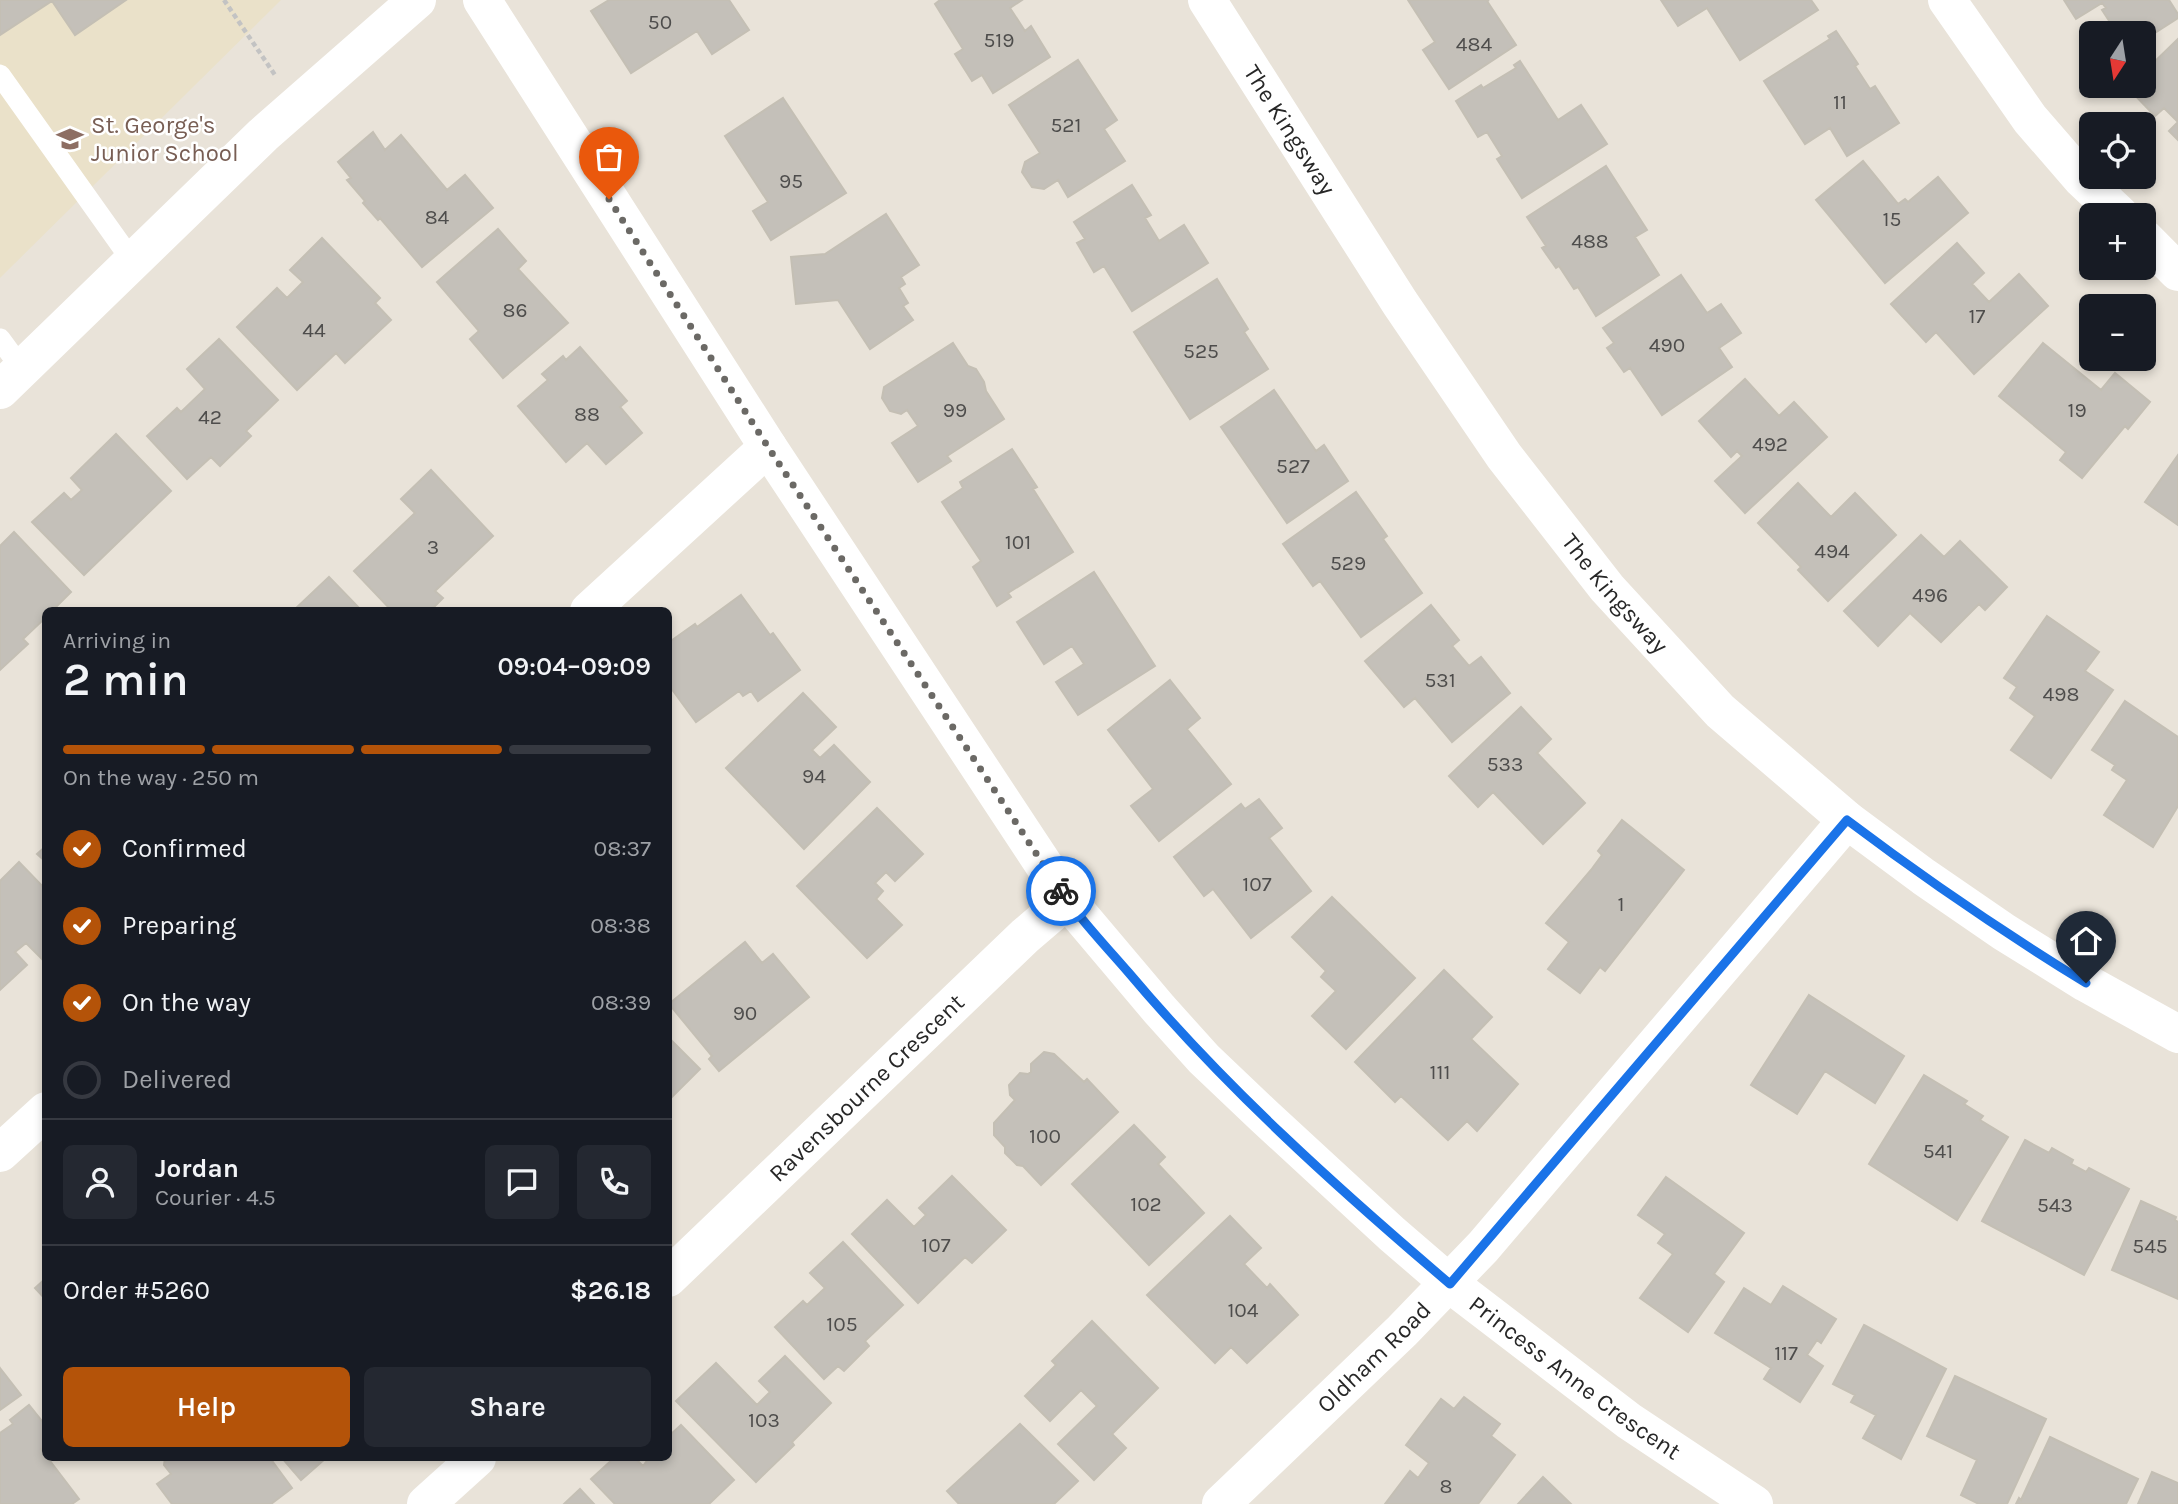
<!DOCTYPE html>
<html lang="en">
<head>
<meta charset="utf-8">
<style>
	:root { --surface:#171b24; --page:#242831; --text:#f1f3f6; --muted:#9ea1a6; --line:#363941; --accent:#b45309 }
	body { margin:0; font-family:Karla,sans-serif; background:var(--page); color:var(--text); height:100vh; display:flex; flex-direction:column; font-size:26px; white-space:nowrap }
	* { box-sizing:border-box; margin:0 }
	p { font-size:23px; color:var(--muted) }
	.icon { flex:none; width:38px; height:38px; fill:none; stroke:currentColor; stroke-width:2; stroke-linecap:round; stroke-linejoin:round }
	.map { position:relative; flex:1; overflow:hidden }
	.side { position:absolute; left:42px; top:607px; width:630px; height:854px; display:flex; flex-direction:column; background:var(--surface); border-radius:10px; box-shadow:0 4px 10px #0003 }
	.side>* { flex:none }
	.needle { width:46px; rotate:192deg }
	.buttons { position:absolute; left:2079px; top:21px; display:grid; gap:14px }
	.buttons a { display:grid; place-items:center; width:77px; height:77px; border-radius:10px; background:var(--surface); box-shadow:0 4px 10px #0003; font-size:35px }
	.pin { position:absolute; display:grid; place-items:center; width:60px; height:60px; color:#fff; margin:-72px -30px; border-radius:50% 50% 50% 0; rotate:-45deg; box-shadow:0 0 7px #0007 }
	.pin .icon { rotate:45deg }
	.courier { position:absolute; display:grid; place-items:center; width:70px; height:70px; margin:-35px; border:5px solid #1a73e8; border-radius:50%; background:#fff; color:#222; box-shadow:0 2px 9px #0007 }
	.headline em { font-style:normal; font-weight:600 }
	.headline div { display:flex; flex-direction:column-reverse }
	.headline { display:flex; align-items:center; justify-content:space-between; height:119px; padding:0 21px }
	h1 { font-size:46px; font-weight:600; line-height:52px }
	.bar { display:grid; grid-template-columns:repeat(4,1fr); gap:10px 7px; align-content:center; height:84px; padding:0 21px }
	.bar i { height:9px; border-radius:5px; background:var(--line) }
	.bar .selected { background:var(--accent) }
	.bar p { grid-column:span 4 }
	.line { display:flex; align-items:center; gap:18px; padding:0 21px; border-top:2px solid var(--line) }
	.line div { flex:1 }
	.round { display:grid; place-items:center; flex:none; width:74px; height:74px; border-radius:10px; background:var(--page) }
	ol { padding:0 21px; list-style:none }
	li { display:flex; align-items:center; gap:21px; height:77px }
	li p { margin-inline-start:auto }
	li .icon { padding:7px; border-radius:50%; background:var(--accent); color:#fff; stroke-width:4 }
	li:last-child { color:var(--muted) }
	li i { width:38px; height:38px; border:4px solid var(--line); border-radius:50% }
	.cta { display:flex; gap:14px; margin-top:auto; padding:14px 21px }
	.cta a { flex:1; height:80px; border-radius:10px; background:var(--accent); color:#fff; font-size:28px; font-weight:600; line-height:80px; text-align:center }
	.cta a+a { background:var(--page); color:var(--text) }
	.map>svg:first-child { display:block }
	.education { fill:#eae1c9 }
	.building { fill:#c4c0b9; stroke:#c4bfb4; stroke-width:2 }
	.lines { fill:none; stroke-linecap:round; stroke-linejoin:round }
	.path { stroke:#c3c3c3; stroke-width:4.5; stroke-dasharray:5 3.5; stroke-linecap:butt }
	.lane { stroke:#fff; stroke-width:21 }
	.street { stroke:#fff; stroke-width:38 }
	.secondary { stroke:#fff; stroke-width:38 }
	.done { stroke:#6b6965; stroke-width:7; stroke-dasharray:0 12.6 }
	.route { stroke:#1a73e8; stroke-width:9 }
	.labels { text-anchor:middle; stroke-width:5; stroke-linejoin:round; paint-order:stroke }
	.number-label { font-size:21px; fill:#4e4d4c }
	.education-label { font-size:24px; fill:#785e54; stroke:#fff; text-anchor:start }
	.street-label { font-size:24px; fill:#272727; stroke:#fff }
</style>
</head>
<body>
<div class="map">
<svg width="2178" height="1504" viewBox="0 0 2178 1504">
	<rect width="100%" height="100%" fill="#e9e3d9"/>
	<path class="education" d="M0,0H281L0,278Z"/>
	<path class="building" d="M0,0H126L75,35L52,1L0,35Z
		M609,0H729L749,30L712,54L697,31L631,73L591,11Z
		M940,0H1022L1010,8L1025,31L1031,26L1050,57L993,93L982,75L972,81L955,54L963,49L935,4Z
		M1408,0H1489L1487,1L1516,45L1449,89L1423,50L1435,42Z
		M1661,0H1811L1818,10L1740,60L1707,8L1678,26Z
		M2064,0H2169L2178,14V18L2144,40V33H2117L2102,10L2106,8L2102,3L2076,19Z
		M1836,31L1858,64L1855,66L1870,89L1875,86L1899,123L1847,156L1830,128L1805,144L1764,81L1830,39L1828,36Z
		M2178,39V122L2164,108L2155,116L2126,86H2144V72Z
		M1078,60L1117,120L1104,129L1125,161L1068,197L1058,180L1044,189L1032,187L1022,172L1025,162L1040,153L1009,105Z
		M1520,61L1558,120L1581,105L1607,144L1522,198L1497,159L1502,156L1487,132L1478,137L1456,101L1481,85L1483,88L1516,68L1514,65Z
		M783,98L846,193L771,240L753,211L768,202L725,136Z
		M2178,122V140L2169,131Z
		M373,132L385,150L401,135L447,190L465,175L493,208L422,267L380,218L378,220L363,203L365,201L347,180L351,178L338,162Z
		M1863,161L1898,204L1905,199L1908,202L1938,177L1968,213L1885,283L1816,200Z
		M1606,166L1647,230L1635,237L1659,275L1596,316L1578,287L1574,289L1559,266L1556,268L1542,248L1546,246L1527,217Z
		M1132,185L1151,215L1145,218L1159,241L1184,225L1208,263L1132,311L1104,266L1094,272L1077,243L1085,239L1074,222Z
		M886,214L919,265L901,277L905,284L899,288L908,303L903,306L913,320L870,349L838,300L796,304L791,257L825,254Z
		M498,229L526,261L518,269L568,323L503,378L470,339L479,331L437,282Z
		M322,238L380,298L375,303L391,320L345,363L336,353L297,390L237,327L277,288L287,298L303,282L290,270Z
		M1957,243L1984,273L1972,284L1989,302L2019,274L2048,306L1974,374L1936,332L1926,342L1891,304Z
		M1681,275L1707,313L1721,304L1741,333L1719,348L1732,367L1662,415L1630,368L1624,372L1607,348L1614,343L1603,328Z
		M1217,279L1248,329L1244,332L1268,369L1190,419L1134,332Z
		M219,339L278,400L246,431L251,436L220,466L211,457L187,479L147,436L177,408L181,412L205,389L187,369Z
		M953,343L968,366L976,369L984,382L986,391L1004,419L947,456L951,461L918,482L892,443L918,426L907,410L901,414L890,411L882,398L884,387Z
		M2043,343L2101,390L2115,373L2150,402L2128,429L2125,426L2082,478L2060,460L2066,452L1999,396Z
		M580,347L627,401L620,407L642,433L606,464L587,443L566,462L518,406L548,380L542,374L563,356L566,360Z
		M1745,379L1779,416L1794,402L1827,437L1745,513L1715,481L1742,456L1737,451L1731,457L1699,421Z
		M1274,390L1316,451L1324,445L1348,481L1287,523L1221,427Z
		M116,434L171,491L84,575L32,522L64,493L71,500L82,490L71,478Z
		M1012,449L1037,487L1033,489L1073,552L1008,593L1011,597L997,606L973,567L981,561L942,502L963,488L960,482Z
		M2178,455V525L2145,502Z
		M431,470L493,536L435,591L443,598L430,611H392L354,571L415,513L401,499Z
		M1798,483L1831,517L1855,493L1896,535L1828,601L1798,570L1801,567L1758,523Z
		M1356,492L1387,536L1383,539L1422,593L1361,637L1320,581L1313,586L1283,544Z
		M14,532L71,592L52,611H46V617L23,639L28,644L0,670V546Z
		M1921,535L1944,557L1960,541L2007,587L1985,610L1979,604L1941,642L1910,613L1878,646L1844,611Z
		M1094,572L1155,666L1078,715L1056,682L1084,664L1072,646L1044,664L1017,622Z
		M329,577L362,611H293Z
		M741,595L770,635L773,633L800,670L758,701L751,691L743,696L739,691L696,722L668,684V643L695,624L697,627Z
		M1431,605L1459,640L1452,646L1469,666L1481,657L1510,693L1452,742L1415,698L1404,707L1365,661Z
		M2047,616L2099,652L2085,671L2113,690L2051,778L2011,750L2035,716L2010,698L2017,687L2004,678Z
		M1170,680L1200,718L1187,729L1231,784L1159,841L1131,806L1153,789L1108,730Z
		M803,693L836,727L812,750L820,758L834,745L870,782L804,849L726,768Z
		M2125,701L2178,737V806L2153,847L2104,815L2127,780L2112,770L2115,765L2092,750Z
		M1521,707L1551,739L1537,753L1585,803L1543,844L1493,792L1478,807L1449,776Z
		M1259,799L1282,828L1269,838L1311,891L1251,938L1213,889L1204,896L1174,857L1241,804L1245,809Z
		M877,808L923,854L895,881L886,872L875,883L883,891L876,899L902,925L867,958L797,886Z
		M1622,820L1684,870L1605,971L1600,967L1580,993L1548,969L1569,942L1546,923L1591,870L1602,855L1598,851Z
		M46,846V862L37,854Z
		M19,862L46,890V963L26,943L15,952L27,965L0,990V881Z
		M1332,897L1415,978L1346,1049L1312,1016L1336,991L1321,977L1326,971L1292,937Z
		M745,942L762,963L773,954L809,997L719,1071L709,1059L712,1056L669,1004Z
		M1444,970L1492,1017L1471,1039L1518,1084L1477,1131L1467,1121L1448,1140L1401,1096L1395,1102L1355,1062Z
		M1809,995L1904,1056L1875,1103L1825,1071L1797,1114L1751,1085Z
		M668,1037L700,1069L672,1097L668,1094Z
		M1044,1052L1054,1054L1084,1082L1087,1079L1118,1112L1041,1185L1023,1166L1017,1165L1005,1153V1147L994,1135V1123L1015,1100L1010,1095L1009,1085L1020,1073L1028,1074L1031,1072V1064Z
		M1924,1075L1967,1101L1964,1104L1983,1116L1980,1120L2008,1137L1957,1220L1869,1164Z
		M1134,1125L1165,1157L1158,1164L1204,1213L1149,1265L1072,1184Z
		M2025,1140L2049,1153L2052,1148L2073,1160L2071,1164L2086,1172L2089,1168L2129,1189L2084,1275L1982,1221Z
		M952,1176L1006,1230L972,1263L965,1257L918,1303L852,1234L887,1200L914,1227L926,1215L919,1208Z
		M1666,1177L1744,1233L1714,1274L1724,1282L1688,1332L1640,1298L1673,1254L1658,1243L1665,1234L1638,1215Z
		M2141,1201L2176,1217L2175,1220L2178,1222V1299L2112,1270Z
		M1230,1216L1261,1248L1244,1264L1267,1288L1270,1284L1298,1315L1247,1363L1231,1347L1215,1363L1147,1295Z
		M843,1242L903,1305L865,1341L869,1346L844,1371L838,1366L824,1379L775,1327L803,1301L807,1305L825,1288L810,1273Z
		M46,1278V1300L35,1288Z
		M1783,1286L1836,1319L1821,1343L1817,1340L1807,1355L1823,1366L1800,1402L1764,1379L1771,1368L1715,1333L1744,1288L1771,1305Z
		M1092,1321L1158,1388L1112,1434L1126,1448L1094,1480L1058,1444L1097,1406L1081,1390L1050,1421L1025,1396L1056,1365L1052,1361Z
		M1864,1325L1946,1369L1901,1459L1863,1438L1876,1415L1851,1402L1855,1395L1833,1384Z
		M785,1356L831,1403L792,1442L794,1445L756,1482L676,1401L716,1363L757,1405L770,1392L759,1381Z
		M0,1368L21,1395L0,1410Z
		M1955,1376L2046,1419L2007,1504H1979L1961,1495L1977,1460L1927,1436Z
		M1464,1397L1500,1424L1491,1436L1515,1455L1478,1504H1385L1410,1471L1418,1478L1429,1463L1406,1445L1441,1399L1454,1409Z
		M29,1405L46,1426V1446L41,1449L79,1499L72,1504H0V1433L13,1424L10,1420Z
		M1020,1424L1078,1481L1054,1504H959L947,1491Z
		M681,1425L734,1480L709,1504H615L591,1479L614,1458H635L643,1466L649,1458H668V1437Z
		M2050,1437L2138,1479L2126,1504H2016L2019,1498L2021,1500Z
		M165,1458H270L292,1488L271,1504H172L157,1484L171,1474L164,1465Z
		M282,1458H326L301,1480Z
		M2152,1472L2178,1483V1504H2138Z
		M1543,1477L1571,1504H1518Z
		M580,1489L594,1504H564Z"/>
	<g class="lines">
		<path class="path" d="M224,0L275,75"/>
		<path class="lane" d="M0,75L133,262
			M0,339L22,369"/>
		<g class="street">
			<path id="s1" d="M482,0L768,447L1067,900L1159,1009L1204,1059L1264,1116L1392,1234L1450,1284L1629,1421L1754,1504"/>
			<path d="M1947,0L2030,119L2082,179L2120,215"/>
			<path d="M2144,238L2178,272"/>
			<path d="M589,611L768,447"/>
			<path d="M0,1153L46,1111"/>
			<path id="s2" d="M668,1278L1025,936L1067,900"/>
			<path d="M426,1504L477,1458"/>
			<path id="s3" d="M1221,1504L1402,1331L1483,1247L1847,820"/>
		</g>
		<g class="secondary">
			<path id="s4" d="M1207,0L1400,303L1504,456L1607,588L1720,711L1847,820L1924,877L2004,932L2086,983L2178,1034"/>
			<path d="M0,390L263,135L417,0"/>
		</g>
	</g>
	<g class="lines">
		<path class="done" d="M609,199L768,447L1061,891"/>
		<path class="route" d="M1061,891C1080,920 1106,946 1129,973C1225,1087 1336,1187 1450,1284L1847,820C1924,878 2003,932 2086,983"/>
	</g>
	<defs>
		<symbol id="school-bare" viewBox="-9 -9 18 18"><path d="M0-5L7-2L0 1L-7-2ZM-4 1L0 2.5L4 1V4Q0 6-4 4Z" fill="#8d6e63" stroke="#fff" stroke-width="2.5" paint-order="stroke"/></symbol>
	</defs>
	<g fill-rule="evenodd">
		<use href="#school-bare" x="51" y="120" width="38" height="38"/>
	</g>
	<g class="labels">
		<g class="number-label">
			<text x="660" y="29">50</text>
			<text x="999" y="47">519</text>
			<text x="1474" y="51">484</text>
			<text x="1840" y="109">11</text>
			<text x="1066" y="132">521</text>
			<text x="791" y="188">95</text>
			<text x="437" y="224">84</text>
			<text x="1892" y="226">15</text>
			<text x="1590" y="248">488</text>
			<text x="515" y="317">86</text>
			<text x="1977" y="323">17</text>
			<text x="314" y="337">44</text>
			<text x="1667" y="352">490</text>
			<text x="1201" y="358">525</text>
			<text x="955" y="417">99</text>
			<text x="2077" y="417">19</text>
			<text x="587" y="421">88</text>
			<text x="210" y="424">42</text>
			<text x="1770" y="451">492</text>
			<text x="1293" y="473">527</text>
			<text x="1018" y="549">101</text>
			<text x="433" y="554">3</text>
			<text x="1832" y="558">494</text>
			<text x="1348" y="570">529</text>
			<text x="1930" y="602">496</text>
			<text x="1440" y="687">531</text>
			<text x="2061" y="701">498</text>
			<text x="1505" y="771">533</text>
			<text x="814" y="783">94</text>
			<text x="1257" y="891">107</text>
			<text x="1621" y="911">1</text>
			<text x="745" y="1020">90</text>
			<text x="1440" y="1079">111</text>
			<text x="1045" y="1143">100</text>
			<text x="1938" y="1158">541</text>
			<text x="1146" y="1211">102</text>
			<text x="2055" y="1212">543</text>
			<text x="936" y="1252">107</text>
			<text x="2150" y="1253">545</text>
			<text x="1243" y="1317">104</text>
			<text x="842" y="1331">105</text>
			<text x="1786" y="1360">117</text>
			<text x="764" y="1427">103</text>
			<text x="1446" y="1493">8</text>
		</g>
		<g class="education-label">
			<text x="91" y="133">St. George's<tspan x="91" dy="28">Junior School</tspan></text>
		</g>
		<g class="street-label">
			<text dy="8" stroke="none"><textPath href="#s4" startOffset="154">The Kingsway</textPath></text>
			<text dy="8" stroke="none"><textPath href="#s4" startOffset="721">The Kingsway</textPath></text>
			<text dy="8" stroke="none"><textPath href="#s2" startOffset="275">Ravensbourne Crescent</textPath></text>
			<text dy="8" stroke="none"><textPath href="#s3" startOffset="212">Oldham Road</textPath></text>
			<text dy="8" stroke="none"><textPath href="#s1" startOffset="1773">Princess Anne Crescent</textPath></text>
		</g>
	</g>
</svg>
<div class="buttons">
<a><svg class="needle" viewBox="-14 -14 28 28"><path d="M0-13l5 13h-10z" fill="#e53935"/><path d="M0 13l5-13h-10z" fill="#9ea1a6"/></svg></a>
<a><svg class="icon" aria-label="locate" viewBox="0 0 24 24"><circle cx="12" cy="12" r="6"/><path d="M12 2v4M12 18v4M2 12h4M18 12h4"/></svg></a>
<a>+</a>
<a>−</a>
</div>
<div class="pin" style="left:609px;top:199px;background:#ea580c"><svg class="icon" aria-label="bag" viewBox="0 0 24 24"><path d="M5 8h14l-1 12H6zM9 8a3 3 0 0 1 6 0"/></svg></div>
<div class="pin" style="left:2086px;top:983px;background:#1f2937"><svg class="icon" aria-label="home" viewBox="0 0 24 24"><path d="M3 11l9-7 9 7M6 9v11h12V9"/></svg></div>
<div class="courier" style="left:1061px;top:891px"><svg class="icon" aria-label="bike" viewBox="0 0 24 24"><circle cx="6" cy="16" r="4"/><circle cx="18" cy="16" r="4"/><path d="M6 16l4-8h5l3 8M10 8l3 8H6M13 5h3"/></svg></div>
<section class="side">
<div class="headline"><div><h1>2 min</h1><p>Arriving in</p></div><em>09:04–09:09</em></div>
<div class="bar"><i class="selected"></i><i class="selected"></i><i class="selected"></i><i></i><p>On the way · 250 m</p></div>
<ol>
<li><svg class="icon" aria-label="check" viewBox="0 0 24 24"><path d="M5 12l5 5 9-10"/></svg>Confirmed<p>08:37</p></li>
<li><svg class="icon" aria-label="check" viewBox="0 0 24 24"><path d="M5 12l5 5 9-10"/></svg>Preparing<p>08:38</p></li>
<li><svg class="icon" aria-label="check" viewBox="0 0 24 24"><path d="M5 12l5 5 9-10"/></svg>On the way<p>08:39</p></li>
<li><i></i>Delivered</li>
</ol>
<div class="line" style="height:126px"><a class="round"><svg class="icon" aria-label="person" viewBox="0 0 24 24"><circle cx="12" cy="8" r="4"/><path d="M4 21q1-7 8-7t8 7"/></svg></a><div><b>Jordan</b><p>Courier · 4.5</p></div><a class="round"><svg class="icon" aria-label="chat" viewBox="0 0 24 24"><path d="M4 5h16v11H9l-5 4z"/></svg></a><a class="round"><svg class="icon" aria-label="phone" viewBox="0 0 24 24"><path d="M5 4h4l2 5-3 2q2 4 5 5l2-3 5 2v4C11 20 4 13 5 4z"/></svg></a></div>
<div class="line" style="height:91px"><div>Order #5260</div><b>$26.18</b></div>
<div class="cta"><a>Help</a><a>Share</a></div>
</section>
</div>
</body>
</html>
